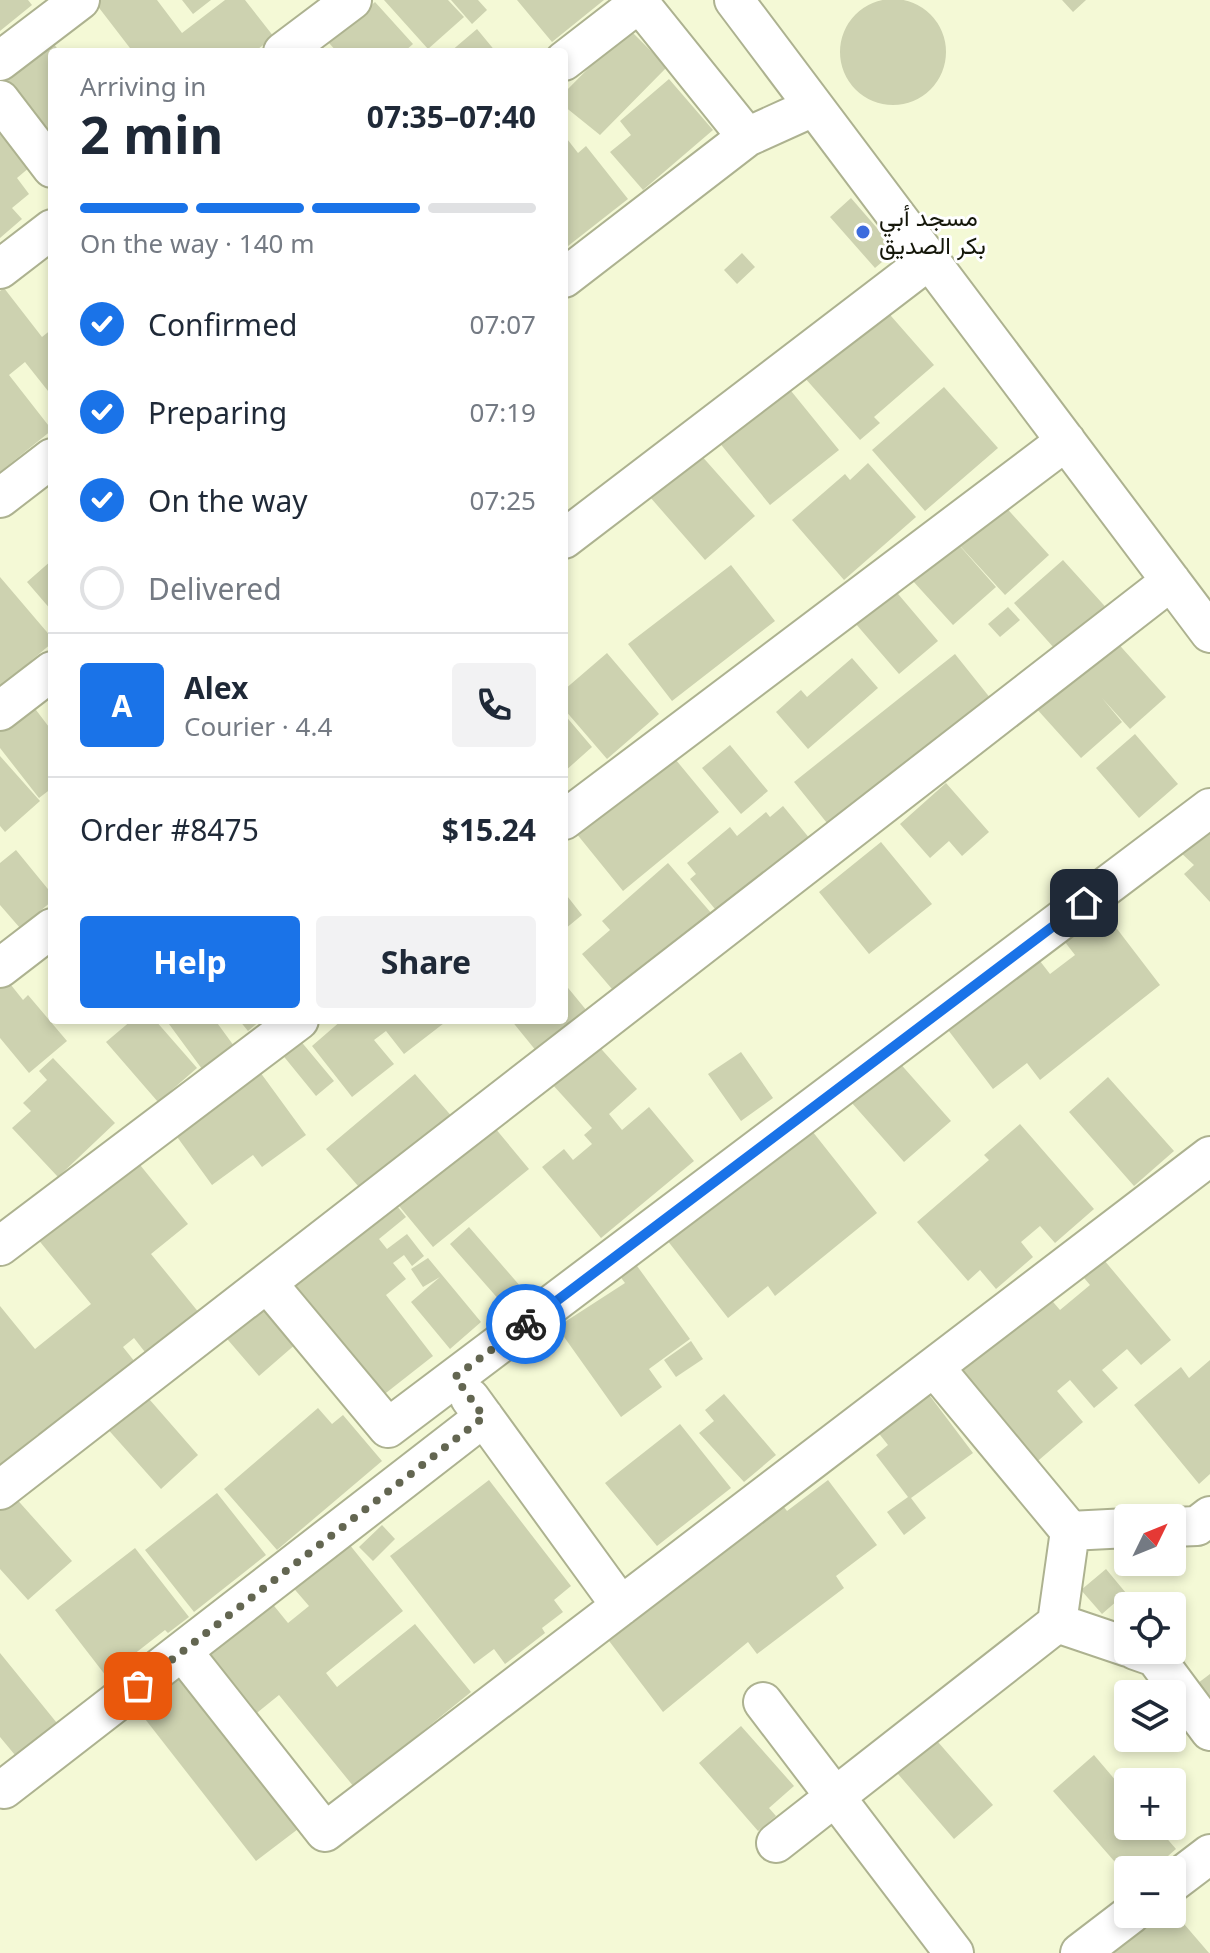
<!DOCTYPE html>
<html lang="en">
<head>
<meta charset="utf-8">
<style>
	:root { --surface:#fff; --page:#f2f2f3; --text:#1f2937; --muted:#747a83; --line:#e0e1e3; --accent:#1a73e8 }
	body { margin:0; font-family:"Noto Sans",Vazirmatn,sans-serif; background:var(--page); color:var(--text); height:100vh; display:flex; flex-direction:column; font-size:30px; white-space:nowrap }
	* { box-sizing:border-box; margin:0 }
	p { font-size:26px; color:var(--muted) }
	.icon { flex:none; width:44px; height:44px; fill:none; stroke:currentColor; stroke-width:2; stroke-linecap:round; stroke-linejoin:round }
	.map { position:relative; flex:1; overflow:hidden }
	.details { position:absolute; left:48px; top:48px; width:520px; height:976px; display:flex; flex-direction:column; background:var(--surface); border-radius:8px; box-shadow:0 4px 12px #0003 }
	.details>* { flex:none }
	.needle { width:52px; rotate:47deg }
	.tools { position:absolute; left:1114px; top:1504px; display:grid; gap:16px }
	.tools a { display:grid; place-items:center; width:72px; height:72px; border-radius:8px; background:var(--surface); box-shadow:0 4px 12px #0003; font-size:40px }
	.pin { position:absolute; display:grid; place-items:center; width:68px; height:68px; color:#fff; margin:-34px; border-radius:16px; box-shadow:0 4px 12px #0006 }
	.courier { position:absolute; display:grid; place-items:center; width:80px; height:80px; margin:-40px; border:6px solid #1a73e8; border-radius:50%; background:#fff; color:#222; box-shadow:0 2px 10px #0007 }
	.summary em { font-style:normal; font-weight:700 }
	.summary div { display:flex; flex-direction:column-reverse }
	.summary { display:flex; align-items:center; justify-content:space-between; height:136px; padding:0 32px }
	h1 { font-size:52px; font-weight:700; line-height:60px }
	.bar { display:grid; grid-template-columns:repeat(4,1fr); gap:12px 8px; align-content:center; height:96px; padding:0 32px }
	.bar i { height:10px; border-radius:6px; background:var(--line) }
	.bar .selected { background:var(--accent) }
	.bar p { grid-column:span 4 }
	.line { display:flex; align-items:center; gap:20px; padding:0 32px; border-top:2px solid var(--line) }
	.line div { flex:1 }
	.round { display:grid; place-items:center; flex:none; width:84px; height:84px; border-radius:8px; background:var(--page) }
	ol { padding:0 32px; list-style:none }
	li { display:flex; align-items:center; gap:24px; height:88px }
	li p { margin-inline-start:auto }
	li .icon { padding:8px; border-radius:50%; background:var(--accent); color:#fff; stroke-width:4 }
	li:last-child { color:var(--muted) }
	li i { width:44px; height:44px; border:4px solid var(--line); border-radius:50% }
	.action { display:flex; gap:16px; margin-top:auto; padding:16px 32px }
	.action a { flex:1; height:92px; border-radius:8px; background:var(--accent); color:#fff; font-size:32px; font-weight:700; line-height:92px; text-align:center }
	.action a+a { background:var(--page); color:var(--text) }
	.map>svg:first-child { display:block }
	.building { fill:#cdd2b0 }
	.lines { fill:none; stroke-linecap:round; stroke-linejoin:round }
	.minor-casing { stroke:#adb290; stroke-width:42 }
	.minor { stroke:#fff; stroke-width:38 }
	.done { stroke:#636651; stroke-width:8; stroke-dasharray:0 14.4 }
	.route { stroke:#1a73e8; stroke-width:10 }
	.poi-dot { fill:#3d6cdd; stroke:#fff; stroke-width:3 }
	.labels { text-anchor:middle; stroke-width:6; stroke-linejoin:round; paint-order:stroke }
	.poi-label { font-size:24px; fill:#15170a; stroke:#fff; text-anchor:start }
</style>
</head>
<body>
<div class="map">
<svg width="1210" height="1953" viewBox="0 0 1210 1953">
	<rect width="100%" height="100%" fill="#f4f9d6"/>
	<path class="building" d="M840 52a53 53 0 1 1 106 0a53 53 0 1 1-106 0Z
		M0,0H28L32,5L0,31Z
		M93,0H157L182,33L225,0H245L274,37L254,52H133Z
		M182,0H211L193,14Z
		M384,0H448L464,17L428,49Z
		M451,0H478L487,10L472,24Z
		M517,0H604L552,42Z
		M1062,0H1086L1073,12Z
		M375,2L413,44L404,52H337L329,43Z
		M628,28L667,67L600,135L564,106V93Z
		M477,29L496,52H450Z
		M46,34L60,52H52V149L0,82V69Z
		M669,79L713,130L643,190L610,152L631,135L620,121Z
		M0,130L30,167L17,178L29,194L12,208L22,219L0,238Z
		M564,135L578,153L586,146L628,199L568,246L564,241Z
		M851,198L896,250L875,268L830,217Z
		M742,253L755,267L737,284L724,270Z
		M4,288L42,337L52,329V396L25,362L9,375L52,430L0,472V291Z
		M884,308L934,365L874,417L880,423L860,440L804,377Z
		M783,381L839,450L770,505L714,436Z
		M944,387L998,448L925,511L872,450Z
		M692,445L755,516L705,560L643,489Z
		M868,463L916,517L844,580L792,520L845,474L850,480Z
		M993,493L1049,555L1005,595L951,536L996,587L953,625L902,569Z
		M52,560V611L27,582Z
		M1063,560L1111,613L1062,657L1014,603Z
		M731,565L775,621L672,701L628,644Z
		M882,575L938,641L899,674L843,609Z
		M0,577L52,638V643L0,687Z
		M1008,607L1020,620L1000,637L988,624Z
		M1114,639L1166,697L1130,729L1102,698L1122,722L1081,758L1035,707Z
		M607,653L659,714L607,759L564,709V690Z
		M955,654L995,704L835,833L794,782Z
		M852,658L878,688L808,749L776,712L801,690L807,697Z
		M33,706L52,731V788L39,798L0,748V732Z
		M564,714L592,747L564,772Z
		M1135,734L1178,784L1139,818L1096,768Z
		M730,745L768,791L741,814L702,768Z
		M671,754L719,812L623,891L576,833Z
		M0,756L40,801L5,832L0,826Z
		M946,783L989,832L962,856L949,841L930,858L900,824Z
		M783,806L815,845L725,921L690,879L696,874L687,863L730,827L737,836L766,812L770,817Z
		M1210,825V902L1184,874L1194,865L1179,851Z
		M881,842L932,904L869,954L819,892Z
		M16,850L52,894V901L20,928L0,905V863Z
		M668,863L712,914L618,996L582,954L610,930L602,921Z
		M564,892L582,915L565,929L568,933L564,936Z
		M1091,908L1105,926L1111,921L1160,985L1040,1080L1027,1063L993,1089L942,1022L1033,952L1050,974L1075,955L1058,933Z
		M7,980L23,1000L28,995L67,1041L29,1073L0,1038V986Z
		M564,983L587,1011L537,1052L511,1020H564Z
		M132,1020H155L197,1068L158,1102L106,1042Z
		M166,1020H215L234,1046L202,1069Z
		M239,1020H261L248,1031Z
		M342,1020H448L404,1054L386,1031L374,1040L394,1064L352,1097L312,1046Z
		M587,1033L637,1089L609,1114L622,1130L649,1107L694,1161L601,1238L542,1167L564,1149L573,1160L592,1144L584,1135L592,1128L542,1073Z
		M299,1039L334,1081L316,1096L281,1053Z
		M741,1052L773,1098L741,1121L708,1074Z
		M890,1052L951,1121L904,1162L844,1094Z
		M53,1058L115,1123L58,1177L12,1128L31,1111L23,1103L47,1080L39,1071Z
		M252,1061L306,1135L262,1167L253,1155L212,1185L167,1123Z
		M415,1074L454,1119L365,1194L326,1149Z
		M1108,1077L1174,1151L1134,1186L1069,1112Z
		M485,1116L529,1169L433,1247L390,1195Z
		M805,1122L877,1213L775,1296L768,1286L728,1318L660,1231Z
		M1020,1124L1094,1209L1055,1243L1040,1226L1021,1242L1033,1257L996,1289L980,1270L968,1281L917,1222L989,1160L984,1155Z
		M136,1160L188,1224L151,1254L200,1314L148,1356L134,1338L123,1347L135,1362L42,1439L38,1434L0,1465V1306L35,1349L91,1304L32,1232Z
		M388,1195L406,1217L379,1239L387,1249L407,1234L424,1256L412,1266L404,1255L393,1263L406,1279L386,1295L433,1356L377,1400L279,1275Z
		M469,1227L527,1294L508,1310L450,1244Z
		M1099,1254L1171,1340L1141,1365L1127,1349L1102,1370L1118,1388L1094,1408L1070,1380L1057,1391L1083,1422L1032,1466L949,1367L1042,1289L1060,1310L1090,1285L1079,1272Z
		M428,1258L481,1322L450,1349L411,1302L440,1277L423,1287L411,1269Z
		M632,1259L690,1339L649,1369L662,1387L621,1417L557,1327L625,1283L616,1271Z
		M259,1300L297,1343L259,1376L222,1333Z
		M691,1341L703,1359L676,1377L664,1360Z
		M1210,1360V1474L1199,1484L1134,1405L1181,1367L1189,1378Z
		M924,1388L973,1453L911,1498L926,1518L904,1535L887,1512L908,1497L876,1455L888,1445L873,1426Z
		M143,1392L198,1455L161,1489L105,1426Z
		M724,1394L776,1455L744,1482L699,1433L714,1421L705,1410Z
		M318,1408L332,1424L343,1415L382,1461L277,1550L224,1489Z
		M680,1424L731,1488L657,1546L605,1483Z
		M489,1480L571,1586L554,1600L563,1612L542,1628L545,1633L505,1664L494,1649L474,1664L390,1556Z
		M828,1480L877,1545L836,1576L844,1588L757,1654L748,1642L663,1712L603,1633L778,1499L787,1511Z
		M217,1493L266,1555L194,1612L145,1550Z
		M13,1495L72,1561L28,1600L0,1569V1506Z
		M382,1525L395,1539L373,1561L359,1547Z
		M345,1539L403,1611L326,1673L337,1687L415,1624L471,1692L354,1787L279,1695L237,1729L195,1654L266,1596L288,1623L309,1606L290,1584Z
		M135,1548L189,1617L168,1633L165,1630L106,1676L55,1610Z
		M1106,1569L1126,1593L1102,1614L1081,1590Z
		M0,1653L61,1728L20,1761L0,1737Z
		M176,1666L302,1826L256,1861L131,1701Z
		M1210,1674V1698L1198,1683Z
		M741,1726L794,1786L769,1808L776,1816L758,1831L699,1763Z
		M931,1734L993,1805L954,1839L892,1767Z
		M1094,1755L1128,1795V1826H1156L1176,1849L1152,1870H1128V1877L1053,1791Z
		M1172,1910L1209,1953H1105L1150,1914H1172Z"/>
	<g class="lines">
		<defs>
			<path id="minor" d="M637,0L747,137
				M734,0L1210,633
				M283,52L352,0
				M0,61L80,0
				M564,61L639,3
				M0,100L52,168
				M0,269L52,229
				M564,278L747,137L811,108
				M0,498L52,458
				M564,539L929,260
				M0,711L52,671
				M564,820L1066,441
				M0,968L52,928
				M0,1246L299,1020
				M267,1283L388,1428L1210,808
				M934,1367L1070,1531L1057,1623L1128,1647
				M470,1398L621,1606
				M0,1490L1171,581
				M1172,1527L1197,1526L1210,1516
				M1070,1531L1128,1528
				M1135,1650L1155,1657L1210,1731
				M183,1652L325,1832L1210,1156
				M763,1702L954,1953
				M4,1789L484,1417
				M776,1843L1057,1623
				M1172,1883L1210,1854
				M1080,1953L1131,1914"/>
		</defs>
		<use href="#minor" class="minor-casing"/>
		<use href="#minor" class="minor"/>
	</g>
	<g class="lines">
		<path class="done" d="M138,1686L484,1417L455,1377L526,1324"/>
		<path class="route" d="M526,1324L1084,903"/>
	</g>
	<circle class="poi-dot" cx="863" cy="232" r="8"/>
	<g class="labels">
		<g class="poi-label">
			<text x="879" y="226">مسجد أبي<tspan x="879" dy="28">بكر الصديق</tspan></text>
		</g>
	</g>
</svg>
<div class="tools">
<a><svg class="needle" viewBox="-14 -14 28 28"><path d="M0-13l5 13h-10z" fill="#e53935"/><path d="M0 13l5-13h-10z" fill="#747a83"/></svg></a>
<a><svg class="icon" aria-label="locate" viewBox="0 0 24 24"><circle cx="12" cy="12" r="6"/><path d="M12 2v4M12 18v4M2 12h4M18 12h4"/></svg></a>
<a><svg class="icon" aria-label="layers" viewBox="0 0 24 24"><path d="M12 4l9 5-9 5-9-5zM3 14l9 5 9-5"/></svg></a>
<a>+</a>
<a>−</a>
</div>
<div class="pin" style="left:138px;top:1686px;background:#ea580c"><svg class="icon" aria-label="bag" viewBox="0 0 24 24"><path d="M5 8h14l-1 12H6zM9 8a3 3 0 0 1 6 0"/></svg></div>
<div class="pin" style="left:1084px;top:903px;background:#1f2937"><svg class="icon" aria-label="home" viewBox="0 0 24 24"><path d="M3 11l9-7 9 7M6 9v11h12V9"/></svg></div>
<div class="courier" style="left:526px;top:1324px"><svg class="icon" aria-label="bike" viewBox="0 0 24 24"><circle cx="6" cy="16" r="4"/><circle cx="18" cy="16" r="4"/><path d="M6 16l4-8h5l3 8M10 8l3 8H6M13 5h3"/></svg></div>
<section class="details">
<div class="summary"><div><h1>2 min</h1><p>Arriving in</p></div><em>07:35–07:40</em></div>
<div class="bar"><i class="selected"></i><i class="selected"></i><i class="selected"></i><i></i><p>On the way · 140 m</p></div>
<ol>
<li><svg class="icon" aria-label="check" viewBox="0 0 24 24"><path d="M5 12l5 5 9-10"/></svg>Confirmed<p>07:07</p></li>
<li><svg class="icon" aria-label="check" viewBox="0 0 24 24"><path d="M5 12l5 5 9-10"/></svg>Preparing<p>07:19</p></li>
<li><svg class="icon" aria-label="check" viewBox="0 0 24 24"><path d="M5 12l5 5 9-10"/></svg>On the way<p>07:25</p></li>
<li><i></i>Delivered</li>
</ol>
<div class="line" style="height:144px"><b class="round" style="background:var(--accent);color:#fff">A</b><div><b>Alex</b><p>Courier · 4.4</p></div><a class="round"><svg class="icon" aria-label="phone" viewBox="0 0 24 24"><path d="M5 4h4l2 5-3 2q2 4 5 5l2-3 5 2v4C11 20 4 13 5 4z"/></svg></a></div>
<div class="line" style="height:104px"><div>Order #8475</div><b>$15.24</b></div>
<div class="action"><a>Help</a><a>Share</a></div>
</section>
</div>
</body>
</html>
